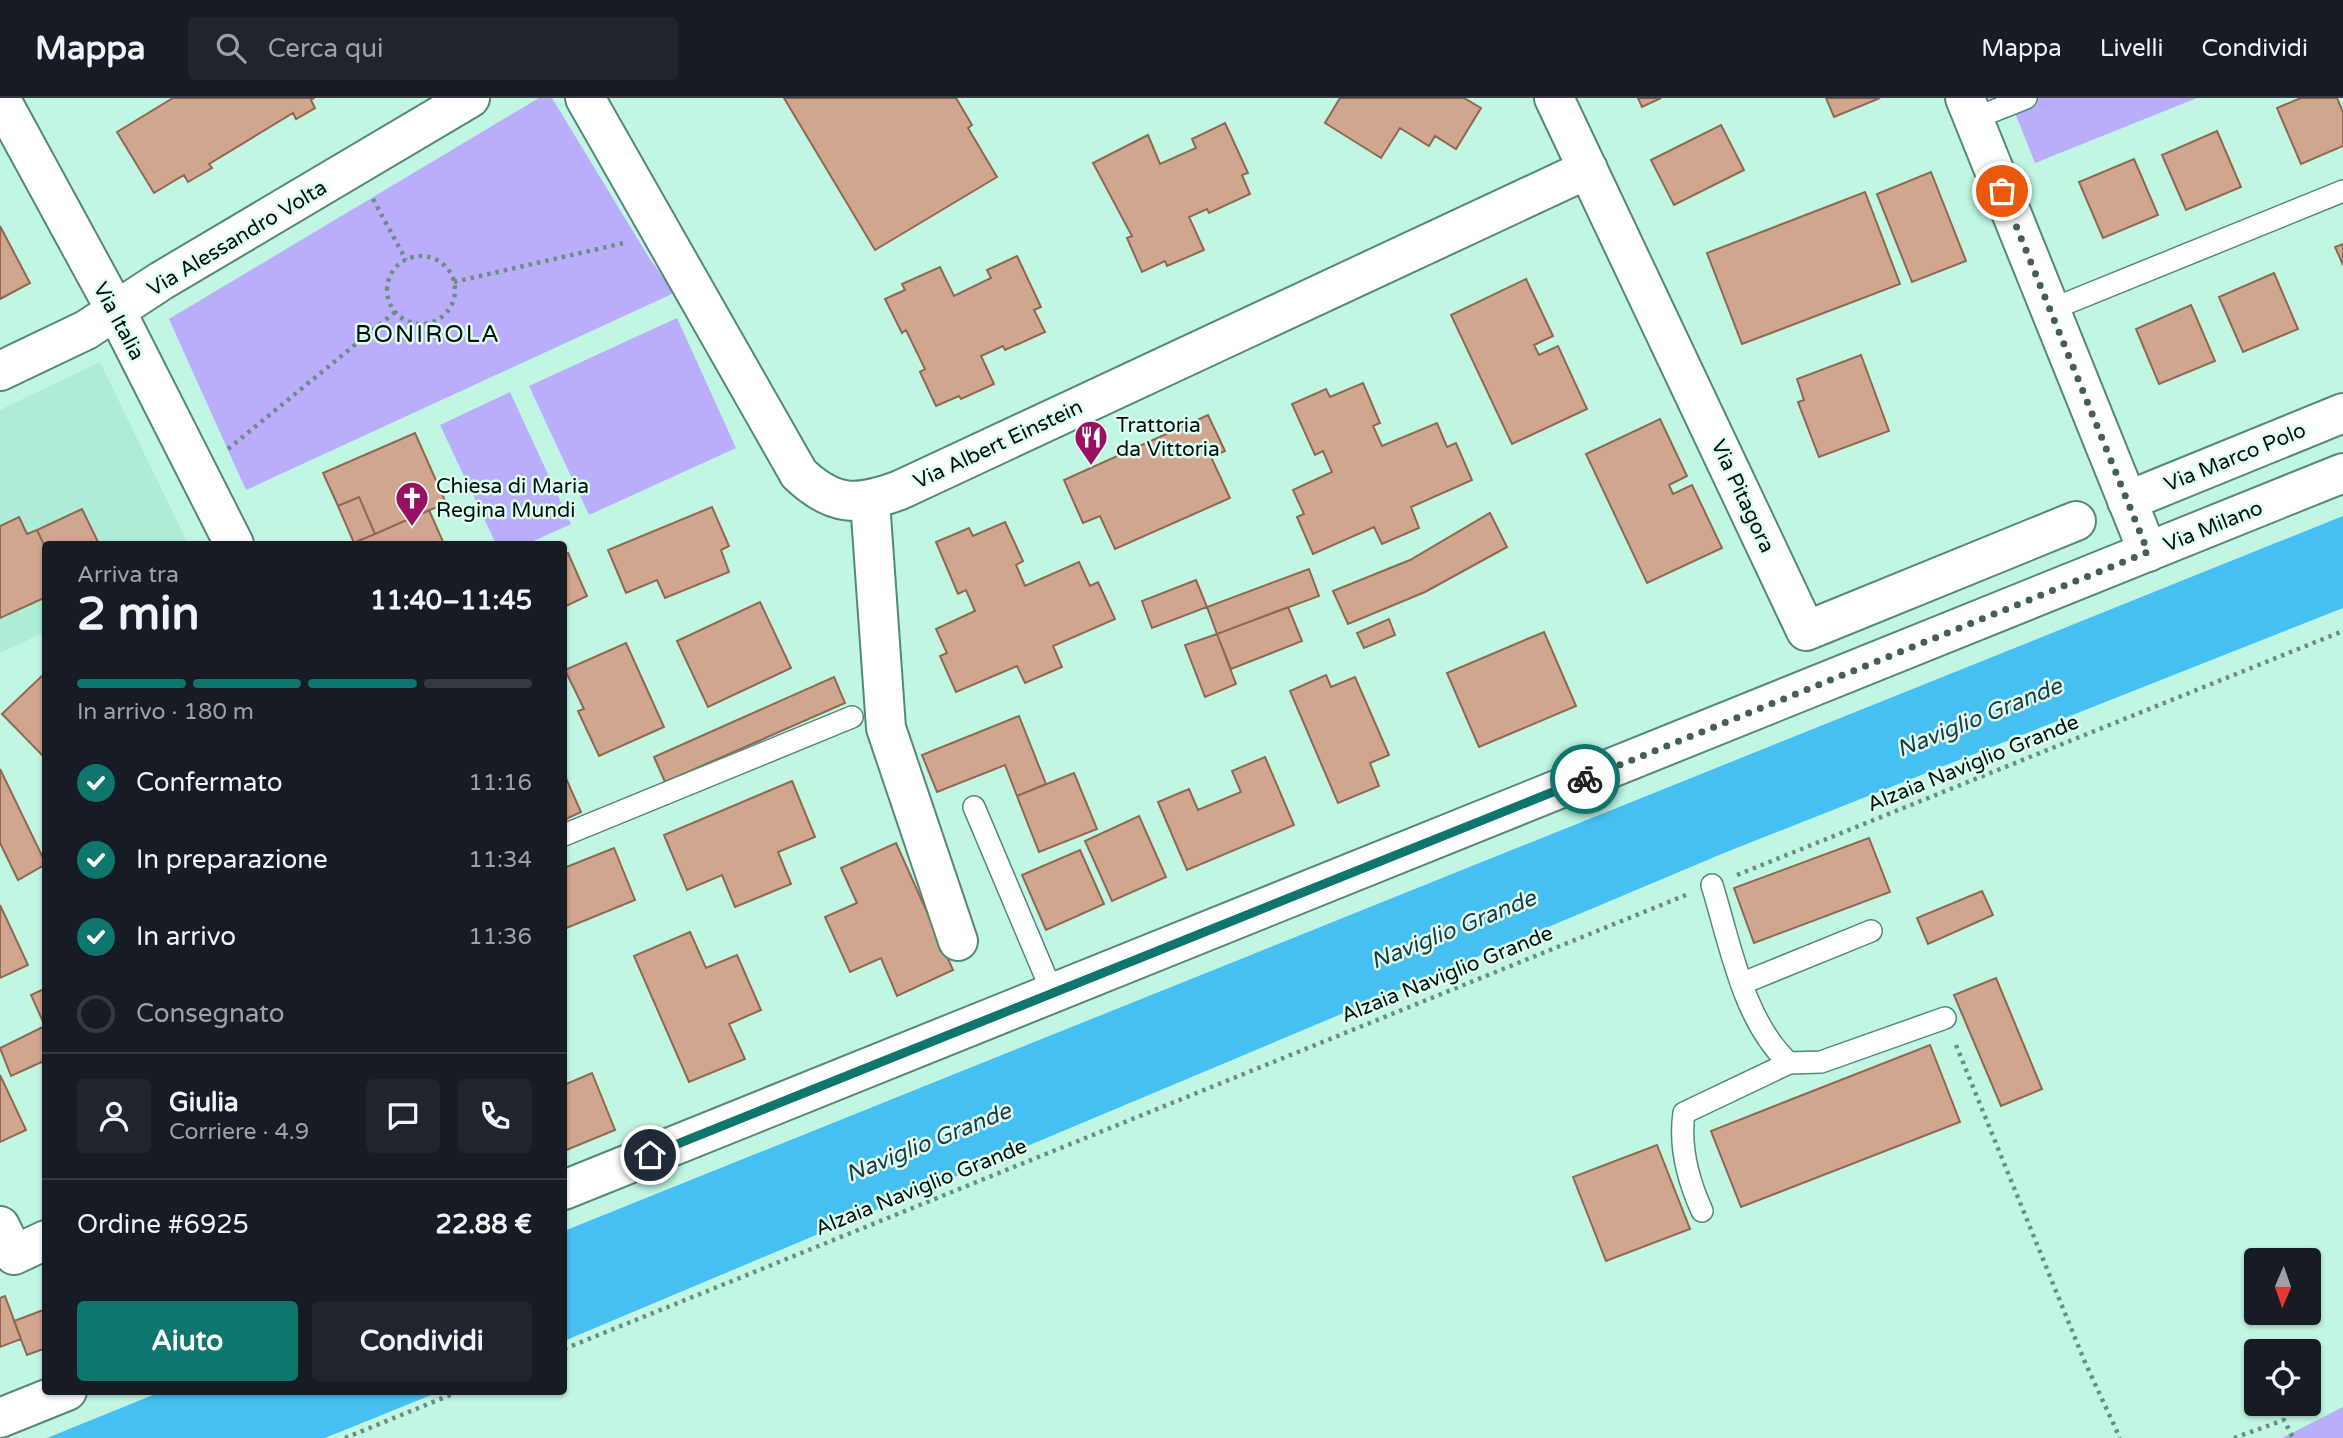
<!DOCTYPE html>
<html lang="it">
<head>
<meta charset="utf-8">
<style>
	:root { --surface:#171b24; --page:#20242c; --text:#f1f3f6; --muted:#9ea1a6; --line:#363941; --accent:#0f766e }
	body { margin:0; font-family:"Varela Round",sans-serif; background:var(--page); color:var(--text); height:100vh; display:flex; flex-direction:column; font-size:26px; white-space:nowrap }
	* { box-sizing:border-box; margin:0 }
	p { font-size:23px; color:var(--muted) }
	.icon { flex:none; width:38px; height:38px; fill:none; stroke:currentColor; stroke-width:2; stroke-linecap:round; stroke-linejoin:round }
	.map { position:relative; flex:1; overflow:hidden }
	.panel { position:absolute; left:42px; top:443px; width:525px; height:854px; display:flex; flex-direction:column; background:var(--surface); border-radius:7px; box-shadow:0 2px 5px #0004 }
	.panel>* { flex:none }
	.needle { width:46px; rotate:182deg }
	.fabs { position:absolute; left:2244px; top:1150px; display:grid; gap:14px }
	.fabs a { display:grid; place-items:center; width:77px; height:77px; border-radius:7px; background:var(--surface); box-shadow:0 2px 5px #0004; font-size:35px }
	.pin { position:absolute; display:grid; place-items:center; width:60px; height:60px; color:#fff; margin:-30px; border:4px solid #fff; border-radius:50%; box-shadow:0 2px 7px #0007 }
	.courier { position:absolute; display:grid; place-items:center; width:70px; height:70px; margin:-35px; border:5px solid #0f766e; border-radius:50%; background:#fff; color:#222; box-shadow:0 2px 9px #0007 }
	.head em { font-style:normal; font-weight:700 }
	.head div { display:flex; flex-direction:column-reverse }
	.head { display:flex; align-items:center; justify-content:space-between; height:119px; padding:0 35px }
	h1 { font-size:46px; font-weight:700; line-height:52px }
	.bar { display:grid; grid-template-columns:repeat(4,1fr); gap:10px 7px; align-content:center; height:84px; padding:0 35px }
	.bar i { height:9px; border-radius:5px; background:var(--line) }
	.bar .active { background:var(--accent) }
	.bar p { grid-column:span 4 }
	.line { display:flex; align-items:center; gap:18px; padding:0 35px; border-top:2px solid var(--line) }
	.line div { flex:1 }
	.round { display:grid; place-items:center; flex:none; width:74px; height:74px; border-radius:7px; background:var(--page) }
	ol { padding:0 35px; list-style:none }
	li { display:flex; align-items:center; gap:21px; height:77px }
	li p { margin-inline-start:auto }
	li .icon { padding:7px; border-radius:50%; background:var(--accent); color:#fff; stroke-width:4 }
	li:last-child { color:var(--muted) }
	li i { width:38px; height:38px; border:4px solid var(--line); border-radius:50% }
	.button { display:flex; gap:14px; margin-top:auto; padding:14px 35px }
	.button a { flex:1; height:80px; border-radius:7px; background:var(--accent); color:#fff; font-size:28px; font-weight:700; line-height:80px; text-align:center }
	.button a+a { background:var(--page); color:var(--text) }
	header { display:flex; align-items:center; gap:42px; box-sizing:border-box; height:98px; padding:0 35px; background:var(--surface); border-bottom:2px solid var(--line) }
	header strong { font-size:33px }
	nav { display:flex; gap:38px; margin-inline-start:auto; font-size:24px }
	.search { width:490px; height:63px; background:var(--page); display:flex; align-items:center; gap:18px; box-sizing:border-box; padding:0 24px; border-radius:7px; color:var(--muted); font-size:26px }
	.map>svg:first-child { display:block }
	.built { fill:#adecd6 }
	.green { fill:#baadfc }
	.water { fill:#46bff3 }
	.building { fill:#d1a68e; stroke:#8f6852; stroke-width:2 }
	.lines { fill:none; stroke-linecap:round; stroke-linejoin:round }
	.lane-casing { stroke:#568878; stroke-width:24 }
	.street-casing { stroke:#568878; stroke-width:42 }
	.secondary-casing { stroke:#568878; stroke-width:42 }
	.path { stroke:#6a8f81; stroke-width:4.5; stroke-dasharray:3.5 5; stroke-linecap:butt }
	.lane { stroke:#fff; stroke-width:21 }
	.street { stroke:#fff; stroke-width:38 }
	.secondary { stroke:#fff; stroke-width:38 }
	.done { stroke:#446056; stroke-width:7; stroke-dasharray:0 12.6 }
	.route { stroke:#0f766e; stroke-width:9 }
	.labels { text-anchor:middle; stroke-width:5; stroke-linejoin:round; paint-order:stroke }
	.street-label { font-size:21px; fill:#00100a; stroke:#dffef3 }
	.poi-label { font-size:21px; fill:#00100a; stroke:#dffef3; text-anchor:start }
	.water-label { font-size:23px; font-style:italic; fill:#1e3844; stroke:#dffef3 }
	.quarter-label { font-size:24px; letter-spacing:2px; fill:#00100a; stroke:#dffef3 }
</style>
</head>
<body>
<header>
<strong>Mappa</strong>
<div class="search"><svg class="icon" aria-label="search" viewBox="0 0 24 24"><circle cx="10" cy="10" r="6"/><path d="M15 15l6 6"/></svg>Cerca qui</div>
<nav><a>Mappa</a><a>Livelli</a><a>Condividi</a></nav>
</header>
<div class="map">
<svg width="2343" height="1340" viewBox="0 0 2343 1340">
	<rect width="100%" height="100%" fill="#c1f6e3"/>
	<path class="built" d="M100,264L188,446H46L45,534L0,555V312Z"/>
	<path class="green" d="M539,0H552L648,158L674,195L246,392L169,221Z
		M2009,0H2197L2035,65Z
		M677,220L736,350L589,417L529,288Z
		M510,294L571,426L527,446H496L440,327Z
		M2343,1309V1340H2282Z"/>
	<path class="water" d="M2343,418V510L1724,755L564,1243V1133Z
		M163,1293H441L325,1340H47Z"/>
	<path class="building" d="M173,0H314L311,2L315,10L296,21L293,15L209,66L212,70L188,84L184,77L154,95L117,34Z
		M784,0H956L972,27L968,30L997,79L875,152Z
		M1340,0H1464L1481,10L1456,51L1435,38L1429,48L1400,30L1381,60L1325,25Z
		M1638,0H1661L1642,9Z
		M1826,0H1880L1834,19Z
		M2301,0H2337L2343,14V48L2301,66L2277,10Z
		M1225,25L1248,75L1242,77L1250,96L1209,115L1207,111L1189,119L1204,152L1167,168L1165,163L1142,174L1127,140L1132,138L1093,65L1148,37L1160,66L1196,50L1192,41Z
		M1721,27L1744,72L1674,107L1651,62Z
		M2217,33L2241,89L2186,112L2162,57Z
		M2134,61L2158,117L2103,140L2079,84Z
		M1931,74L1966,163L1912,184L1877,96Z
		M1865,94L1900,186L1742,246L1707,155Z
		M0,128L30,185L0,201Z
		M2343,146V167L2335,149Z
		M1017,158L1041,209L1034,212L1045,234L1005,252L1003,248L981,258L994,286L961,301L959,298L936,308L920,274L925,271L906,232L902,235L885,201L905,192L902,186L940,169L954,198L991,180L987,172Z
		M2274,175L2298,231L2243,254L2219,199Z
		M1526,181L1553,238L1534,247L1539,257L1558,248L1587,311L1512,346L1451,217Z
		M2191,207L2215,263L2159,286L2136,231Z
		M1861,257L1889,333L1819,359L1798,304L1804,302L1797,281Z
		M1363,285L1380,325L1373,328L1382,348L1437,325L1447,349L1456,345L1472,382L1411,409L1419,430L1382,446L1374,429L1313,456L1297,419L1304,416L1293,392L1332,374L1323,353L1315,357L1292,306L1326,291L1330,299Z
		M1208,317L1225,353L1211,359L1230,400L1115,451L1100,418L1083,425L1064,382Z
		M1660,321L1687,378L1669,387L1673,396L1692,387L1722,450L1647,485L1586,356Z
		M415,335L446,405L375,436L359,399L338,408L323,375Z
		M359,399L375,436L354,445L338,408Z
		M712,409L729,448L721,452L729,474L665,500L657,482L626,495L608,452Z
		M82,411L99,446H46V451L37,432Z
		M429,412L444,446H351L375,436Z
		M1490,415L1507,449L1425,494L1348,526L1333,493L1410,462Z
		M19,419L27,436L37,432L46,451V499L0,520V428Z
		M1005,424L1023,463L1016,467L1025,488L1079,464L1090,488L1098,484L1115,521L1053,548L1062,569L1025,585L1017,568L956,594L940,558L947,555L936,531L975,513L966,492L958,496L936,444L969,430L973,438Z
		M568,455L587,498L564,509V457Z
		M1309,471L1319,498L1217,536L1207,509Z
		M1196,482L1207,509L1152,530L1142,503Z
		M760,504L791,570L708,609L677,543Z
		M1288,509L1302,543L1231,571L1217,536Z
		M1389,521L1395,537L1364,550L1357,535Z
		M1544,534L1576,608L1479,649L1447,575Z
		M1217,536L1236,586L1205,599L1185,547Z
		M626,545L664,629L599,658L578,613L584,611L565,572Z
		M46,574V654L42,657L2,616Z
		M1326,577L1331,589L1355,579L1389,657L1370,665L1379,688L1338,705L1290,593Z
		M834,579L845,605L665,684L654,659Z
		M1019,618L1046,686L1017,698L1005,667L937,694L922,657Z
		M1265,659L1294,727L1187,772L1158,704L1189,691L1198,712L1241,694L1232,673Z
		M0,671L46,766L18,782L0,745Z
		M1074,675L1097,731L1039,754L1017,698Z
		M564,676L581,714L564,722Z
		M792,683L815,739L778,754L791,786L735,809L722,777L687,792L664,737Z
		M1139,718L1166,779L1112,803L1085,743Z
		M1869,740L1890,794L1754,845L1734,790Z
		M896,745L953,872L897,898L881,860L850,874L825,819L857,805L841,770Z
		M614,750L635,802L564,831V770Z
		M1080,752L1104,806L1046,832L1022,777Z
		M1982,793L1993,817L1928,846L1917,820Z
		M0,807L28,867L0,880Z
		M690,834L706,870L737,857L761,912L729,926L745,961L689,984L634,858Z
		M1996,880L2042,991L2001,1008L1954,897Z
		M46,890V962L11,978L0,950L45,928L31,897Z
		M1930,947L1960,1024L1741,1109L1711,1033Z
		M592,975L615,1032L564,1053V987Z
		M0,977L26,1032L0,1044Z
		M1657,1047L1690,1131L1606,1163L1573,1079Z
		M5,1198L21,1241L0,1249V1200Z
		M46,1211V1250L27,1257L14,1223Z"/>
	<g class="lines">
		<defs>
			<path id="lane" d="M1973,21L2026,0
				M2050,212L2343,93
				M974,709L1053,896
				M564,737L852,619
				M1712,787C1730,845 1743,923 1789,965L1821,964L1945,920
				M1743,885L1871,833
				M1702,1113C1688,1082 1679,1049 1684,1015L1789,965"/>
			<path id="street" d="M0,0L116,213L234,446
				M585,0L799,376C834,409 857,408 900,392L1588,71
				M1554,0L1806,533L2076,423
				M1965,0L2148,454
				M0,273L86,232L161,183L470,0
				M870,403L886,630L958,843
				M2127,403L2343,315
				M0,1128L14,1157L46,1142"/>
			<path id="secondary" d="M564,1092L2343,375
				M0,1320L67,1293"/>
		</defs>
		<use href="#lane" class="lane-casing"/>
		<use href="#street" class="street-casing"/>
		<use href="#secondary" class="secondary-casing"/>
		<path class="path" d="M373,101L406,162
			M387 192a34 34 0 1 1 68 0a34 34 0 1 1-68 0Z
			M454,184L624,145
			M228,351L395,214
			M1737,777L2343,533
			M1956,947L2084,1262L2120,1340
			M564,1251L1686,797
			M345,1340L460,1293
			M2234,1340L2284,1322L2293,1340"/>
		<use href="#lane" class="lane"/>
		<use href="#street" class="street"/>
		<use href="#secondary" class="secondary"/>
	</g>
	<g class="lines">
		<path class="done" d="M1585,681L2148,454L2002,93"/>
		<path class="route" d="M650,1057L1585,681"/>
	</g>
	<defs>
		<symbol id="restaurant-pin" viewBox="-11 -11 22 30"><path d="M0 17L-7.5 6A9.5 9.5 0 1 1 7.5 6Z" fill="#990f62" stroke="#dffef3"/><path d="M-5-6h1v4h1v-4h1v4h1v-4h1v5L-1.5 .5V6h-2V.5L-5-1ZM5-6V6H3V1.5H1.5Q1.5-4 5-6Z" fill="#fff"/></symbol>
		<symbol id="church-pin" viewBox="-11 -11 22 30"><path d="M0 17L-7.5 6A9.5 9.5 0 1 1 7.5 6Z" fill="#990f62" stroke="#dffef3"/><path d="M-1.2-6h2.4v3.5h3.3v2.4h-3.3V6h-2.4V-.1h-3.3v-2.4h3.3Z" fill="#fff"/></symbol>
	</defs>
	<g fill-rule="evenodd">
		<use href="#restaurant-pin" x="1072" y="320" width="38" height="52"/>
		<use href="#church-pin" x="393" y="381" width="38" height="52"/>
	</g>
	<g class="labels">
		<g class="street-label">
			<text transform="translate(237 140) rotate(-31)" y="7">Via Alessandro Volta</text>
			<text transform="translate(119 223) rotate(62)" y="7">Via Italia</text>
			<text transform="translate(998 346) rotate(-25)" y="7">Via Albert Einstein</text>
			<text transform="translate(2235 359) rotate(-22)" y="7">Via Marco Polo</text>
			<text transform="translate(1743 398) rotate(65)" y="7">Via Pitagora</text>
			<text transform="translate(2213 428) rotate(-22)" y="7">Via Milano</text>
			<text transform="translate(1973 665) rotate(-22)" y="7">Alzaia Naviglio Grande</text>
			<text transform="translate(1447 876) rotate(-22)" y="7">Alzaia Naviglio Grande</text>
			<text transform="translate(921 1089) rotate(-22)" y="7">Alzaia Naviglio Grande</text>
		</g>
		<g class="poi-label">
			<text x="1116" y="334">Trattoria<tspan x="1116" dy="24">da Vittoria</tspan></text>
			<text x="436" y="395">Chiesa di Maria<tspan x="436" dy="24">Regina Mundi</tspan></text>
		</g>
		<g class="water-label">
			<text transform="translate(1979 619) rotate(-22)" y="8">Naviglio Grande</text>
			<text transform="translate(1453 831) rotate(-22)" y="8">Naviglio Grande</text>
			<text transform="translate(928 1044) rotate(-22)" y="8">Naviglio Grande</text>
		</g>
		<g class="quarter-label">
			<text x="428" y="244">BONIROLA</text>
		</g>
	</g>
</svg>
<div class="fabs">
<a><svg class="needle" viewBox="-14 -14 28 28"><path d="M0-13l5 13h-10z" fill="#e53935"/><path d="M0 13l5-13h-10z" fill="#9ea1a6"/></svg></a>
<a><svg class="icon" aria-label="locate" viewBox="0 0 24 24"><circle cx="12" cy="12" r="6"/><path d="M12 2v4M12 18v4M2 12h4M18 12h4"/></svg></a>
</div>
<div class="pin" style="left:2002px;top:93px;background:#ea580c"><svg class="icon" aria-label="bag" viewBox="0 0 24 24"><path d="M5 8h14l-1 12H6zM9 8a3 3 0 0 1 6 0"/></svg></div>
<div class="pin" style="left:650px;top:1057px;background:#1f2937"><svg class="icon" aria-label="home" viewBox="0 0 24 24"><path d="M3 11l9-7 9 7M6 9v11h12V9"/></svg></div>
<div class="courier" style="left:1585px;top:681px"><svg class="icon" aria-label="bike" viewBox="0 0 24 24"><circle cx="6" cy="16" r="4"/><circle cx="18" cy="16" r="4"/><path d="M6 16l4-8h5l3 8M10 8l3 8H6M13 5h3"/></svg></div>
<section class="panel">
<div class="head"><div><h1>2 min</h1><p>Arriva tra</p></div><em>11:40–11:45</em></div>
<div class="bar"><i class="active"></i><i class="active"></i><i class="active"></i><i></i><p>In arrivo · 180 m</p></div>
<ol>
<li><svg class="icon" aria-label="check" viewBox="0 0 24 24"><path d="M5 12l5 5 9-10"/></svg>Confermato<p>11:16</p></li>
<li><svg class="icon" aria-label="check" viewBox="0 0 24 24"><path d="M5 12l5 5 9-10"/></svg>In preparazione<p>11:34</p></li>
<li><svg class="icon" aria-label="check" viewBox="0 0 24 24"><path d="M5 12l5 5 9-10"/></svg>In arrivo<p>11:36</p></li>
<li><i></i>Consegnato</li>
</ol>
<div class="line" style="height:126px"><a class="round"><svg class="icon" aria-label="person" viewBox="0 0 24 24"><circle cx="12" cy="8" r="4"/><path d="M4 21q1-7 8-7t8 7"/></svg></a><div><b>Giulia</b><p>Corriere · 4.9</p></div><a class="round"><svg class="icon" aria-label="chat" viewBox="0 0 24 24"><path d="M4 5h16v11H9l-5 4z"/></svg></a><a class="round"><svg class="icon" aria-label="phone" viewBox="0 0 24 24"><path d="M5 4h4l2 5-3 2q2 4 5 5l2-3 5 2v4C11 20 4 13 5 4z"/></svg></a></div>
<div class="line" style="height:91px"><div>Ordine #6925</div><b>22.88 €</b></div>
<div class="button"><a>Aiuto</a><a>Condividi</a></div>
</section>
</div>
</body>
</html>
